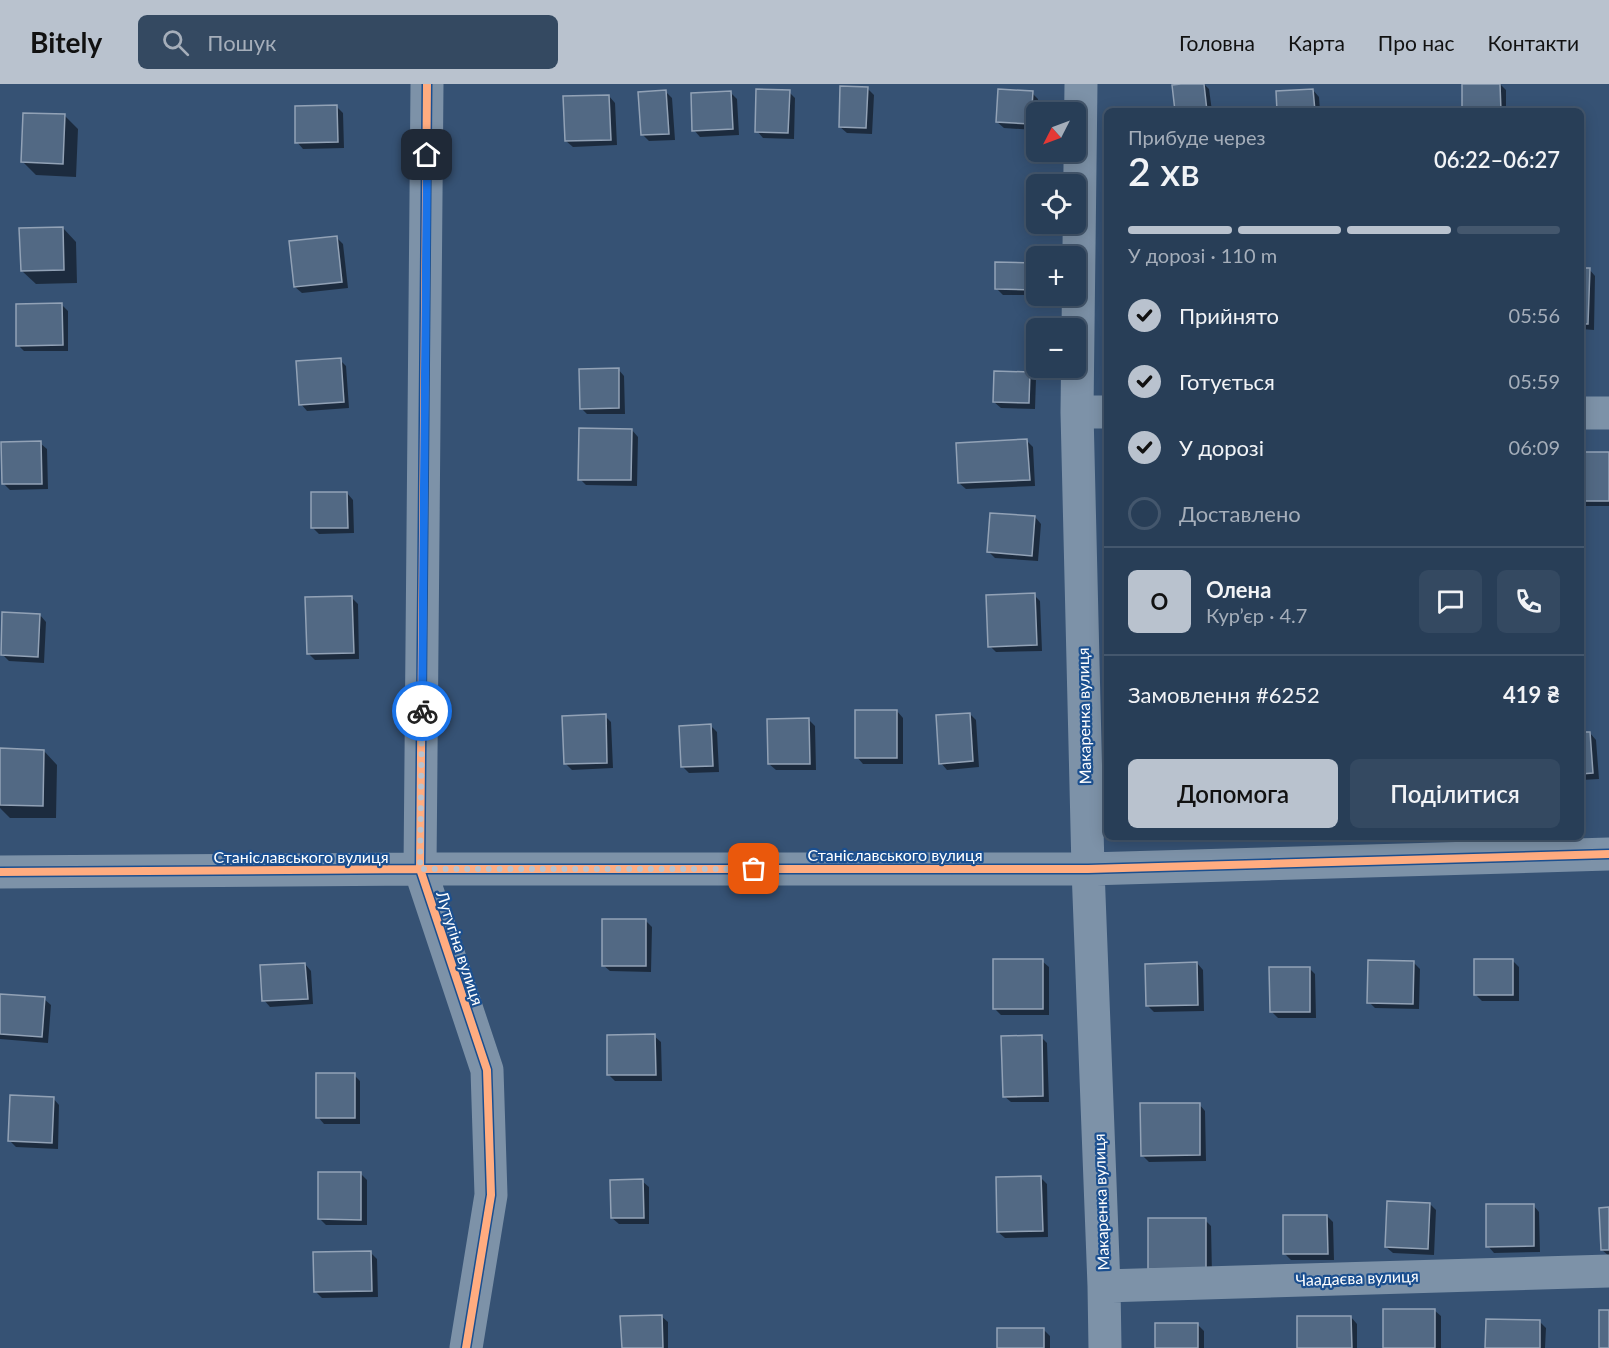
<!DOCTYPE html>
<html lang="uk">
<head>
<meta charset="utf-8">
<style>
	:root { --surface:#283e57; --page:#344961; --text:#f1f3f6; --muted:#a5aeba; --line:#44576d; --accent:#b9c2ce }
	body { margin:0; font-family:Lato,sans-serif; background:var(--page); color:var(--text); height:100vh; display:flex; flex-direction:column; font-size:22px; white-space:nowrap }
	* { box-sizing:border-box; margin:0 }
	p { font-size:20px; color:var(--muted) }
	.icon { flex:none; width:33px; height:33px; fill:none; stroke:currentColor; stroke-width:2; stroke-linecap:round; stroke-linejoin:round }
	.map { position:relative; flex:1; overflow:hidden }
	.panel { position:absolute; left:1104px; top:24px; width:480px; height:732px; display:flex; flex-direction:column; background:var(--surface); border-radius:9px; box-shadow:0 3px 15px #0003,0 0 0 2px var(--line) }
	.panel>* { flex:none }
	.needle { width:39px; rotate:228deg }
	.controls { position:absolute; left:1026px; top:18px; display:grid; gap:12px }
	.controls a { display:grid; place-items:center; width:60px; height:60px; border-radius:9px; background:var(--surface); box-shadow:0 3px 15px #0003,0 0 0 2px var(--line); font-size:30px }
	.pin { position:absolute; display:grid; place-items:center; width:51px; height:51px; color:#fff; margin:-26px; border-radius:12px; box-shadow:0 3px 9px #0006 }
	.courier { position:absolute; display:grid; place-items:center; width:60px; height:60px; margin:-30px; border:4px solid #1a73e8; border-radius:50%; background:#fff; color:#222; box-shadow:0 2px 8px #0007 }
	.overview em { font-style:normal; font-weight:600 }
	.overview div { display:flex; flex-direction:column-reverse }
	.overview { display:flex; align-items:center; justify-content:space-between; height:102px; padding:0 24px }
	h1 { font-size:39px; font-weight:600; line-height:45px }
	.bar { display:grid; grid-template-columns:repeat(4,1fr); gap:9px 6px; align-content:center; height:72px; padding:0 24px }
	.bar i { height:8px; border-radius:4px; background:var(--line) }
	.bar .active { background:var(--accent) }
	.bar p { grid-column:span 4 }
	.line { display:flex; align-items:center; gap:15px; padding:0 24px; border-top:2px solid var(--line) }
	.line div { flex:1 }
	.round { display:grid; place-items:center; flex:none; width:63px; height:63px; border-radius:9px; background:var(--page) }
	ol { padding:0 24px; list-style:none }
	li { display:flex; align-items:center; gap:18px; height:66px }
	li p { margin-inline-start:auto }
	li .icon { padding:6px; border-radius:50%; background:var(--accent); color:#111; stroke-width:4 }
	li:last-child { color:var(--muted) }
	li i { width:33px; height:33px; border:3px solid var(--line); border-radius:50% }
	.cta { display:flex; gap:12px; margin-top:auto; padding:12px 24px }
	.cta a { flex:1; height:69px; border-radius:9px; background:var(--accent); color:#111; font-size:24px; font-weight:600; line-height:69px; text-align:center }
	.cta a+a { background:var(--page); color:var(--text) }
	header { display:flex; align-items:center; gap:36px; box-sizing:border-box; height:84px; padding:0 30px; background:var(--accent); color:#111 }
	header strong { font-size:28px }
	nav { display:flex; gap:33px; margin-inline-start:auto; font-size:21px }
	.search { width:420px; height:54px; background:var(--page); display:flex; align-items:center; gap:15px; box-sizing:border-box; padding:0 21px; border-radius:9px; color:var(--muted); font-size:22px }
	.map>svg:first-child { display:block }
	.shadow { fill:#0007 }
	.building { fill:#526984; stroke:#92a2b6; stroke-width:1.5 }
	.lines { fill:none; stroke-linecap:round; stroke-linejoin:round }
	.minor { stroke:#7d92a8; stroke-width:33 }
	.cycleway-casing { stroke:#1b4f8f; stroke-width:11 }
	.cycleway { stroke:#ffac80; stroke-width:8 }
	.done { stroke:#b9c2ce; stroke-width:6; stroke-dasharray:0 10.8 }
	.route { stroke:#1a73e8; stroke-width:8 }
	.labels { text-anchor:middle; stroke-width:4.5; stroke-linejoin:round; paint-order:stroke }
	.street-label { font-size:16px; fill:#fff; stroke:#1b4f8f }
</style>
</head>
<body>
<header>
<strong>Bitely</strong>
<div class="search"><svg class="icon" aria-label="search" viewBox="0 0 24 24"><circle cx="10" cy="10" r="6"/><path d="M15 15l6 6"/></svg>Пошук</div>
<nav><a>Головна</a><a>Карта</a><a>Про нас</a><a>Контакти</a></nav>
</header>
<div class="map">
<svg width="1609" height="1264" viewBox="0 0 1609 1264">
	<rect width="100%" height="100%" fill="#365274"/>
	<path class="shadow" d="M1193,0H1204L1209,5L1212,27H1177Z
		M1500,0L1506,6V27H1464Z
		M867,4L874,11L872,50L847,49L840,43Z
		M1313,6L1319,13L1320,27H1279Z
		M665,7L672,14L675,56L649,57L643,51Z
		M789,8L795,14L794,55L763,54L757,47Z
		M731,9L737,15L739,51L700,53L694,46Z
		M1032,9L1038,15L1036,46L1004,44L997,38Z
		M609,12L615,19L617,61L573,63L566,57Z
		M337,23L343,29L344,64L303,65L297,58Z
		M65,32L78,45L76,93L36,91L23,78Z
		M63,144L76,158L77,199L36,200L22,187Z
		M337,154L343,160L348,204L302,209L295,203Z
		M1033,181L1036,184V211H1003L996,204Z
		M1581,185H1589L1595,192L1594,246L1581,245Z
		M61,220L68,227V267H24L18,261Z
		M340,276L346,282L349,324L307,327L301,320Z
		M618,285L624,292L625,330H587L581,324Z
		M1030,289L1036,295L1035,325L1001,324L994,318Z
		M632,346L638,353L637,402L586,401L580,395Z
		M1027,357L1033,363L1035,402L966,405L959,399Z
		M40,359L47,365L48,405L10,406L3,399Z
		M1581,369L1609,370V422H1581Z
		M347,409L353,416L354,449L319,450L313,444Z
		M1035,433L1041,440L1038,477L995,474L989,468Z
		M1034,511L1040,517L1042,567L996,568L990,562Z
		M351,513L358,520L359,575L315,576L309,570Z
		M40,531L46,538L44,579L9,577L2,570Z
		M897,627L903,634V680H863L857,673Z
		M970,630L976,636L979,683L947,686L941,679Z
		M605,632L611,638L613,684L572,686L565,679Z
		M809,636L815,642L816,686H776L769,680Z
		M710,641L717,648L719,688L689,689L683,683Z
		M1590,649L1596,656L1599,695L1581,696V650Z
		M0,666L44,667L57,681L56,734H10L0,724Z
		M646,837L652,843L651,888L610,887L603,881Z
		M1512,876L1519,883V917H1482L1475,910Z
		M1042,877L1049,883V931H1001L995,925Z
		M1197,879L1203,886L1204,927L1154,928L1148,922Z
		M1414,879L1420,885L1419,925L1375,924L1369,918Z
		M305,880L311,887L313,920L270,923L264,916Z
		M1309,884L1315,890L1316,934H1278L1271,927Z
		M0,912L44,915L51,921L48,959L0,955Z
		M654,952L661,958L662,997H615L609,991Z
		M1041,953L1047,959L1049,1018H1011L1004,1012Z
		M354,991L360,997V1040H324L318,1033Z
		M53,1014L59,1021L58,1065L16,1063L9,1056Z
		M1199,1020L1205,1027L1206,1077L1149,1078L1142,1071Z
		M361,1090L367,1096V1141H326L320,1135Z
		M1041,1094L1047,1100L1048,1153L1005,1154L998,1148Z
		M642,1097L649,1103V1140H619L612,1134Z
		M1430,1120L1436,1126L1434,1171L1393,1169L1386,1163Z
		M1533,1121L1539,1128L1540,1168L1494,1169L1488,1162Z
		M1609,1124V1172L1602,1166Z
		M1327,1132L1333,1138L1334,1176H1291L1285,1170Z
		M1205,1136L1211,1142L1212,1191H1156Z
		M371,1169L377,1175L378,1213L322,1214L316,1208Z
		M1434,1226L1441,1232V1264H1384Z
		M661,1232L668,1238V1264H623Z
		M1351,1233L1357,1240V1264H1299Z
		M1539,1237L1546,1244L1545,1264H1487Z
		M1197,1240L1204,1247V1264H1156Z
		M1043,1245L1050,1252V1264H999Z"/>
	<path class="building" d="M1181,0H1204L1207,27H1175L1172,1Z
		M1462,0H1500L1501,27H1462Z
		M840,2L868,3L866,44L839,43Z
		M756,5L790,6L788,49L755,48Z
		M998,5L1033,7L1031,40L996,38Z
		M1313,5L1315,27H1277L1276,7Z
		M666,6L669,50L641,51L638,8Z
		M731,7L733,45L692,47L691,9Z
		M609,11L611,56L565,57L563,12Z
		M337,21L338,58L295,59V22Z
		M23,29L65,30L63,80L21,78Z
		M63,143L64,186L21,187L19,144Z
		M337,152L342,198L294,203L289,157Z
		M995,178L1034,179L1033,206L995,205Z
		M1581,184H1590L1588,240H1581Z
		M62,219L63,261L16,262V220Z
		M341,274L344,318L299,321L296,277Z
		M619,284V324L580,325L579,285Z
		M994,287L1030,288L1029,319L993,318Z
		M579,344L632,345L631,396H578Z
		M1027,355L1030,396L958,399L956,359Z
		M41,357L42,400H2L1,358Z
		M1581,368H1609V417H1581Z
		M311,408H347L348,444H311Z
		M990,429L1035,432L1032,472L987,468Z
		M1035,509L1037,561L988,563L986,511Z
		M352,512L354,569L307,570L305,513Z
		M2,528L40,530L38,573L1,571Z
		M855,626H897V674H855Z
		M970,629L973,677L939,680L936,631Z
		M606,630L607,679L564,680L562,632Z
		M809,634L810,680H768L767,635Z
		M711,640L713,682L681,683L679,642Z
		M1581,648H1590L1593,689L1581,690Z
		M0,664L44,666L43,722L0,721Z
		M602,835H646V882H602Z
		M993,875H1043V925H993Z
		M1474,875H1513V911H1474Z
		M1368,876L1414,877L1413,920L1367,919Z
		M1197,878L1198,921L1146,922L1145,880Z
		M305,879L308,915L262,917L260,881Z
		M1269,883H1310V928H1270Z
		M0,910L45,913L42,953L0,950Z
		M655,950L656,991H607V951Z
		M1042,951L1043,1012L1003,1013L1001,952Z
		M316,989H355V1034H316Z
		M10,1011L54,1013L52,1059L8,1057Z
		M1140,1019H1200V1071L1141,1072Z
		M318,1088H361V1136L318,1135Z
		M1041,1092L1043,1147L997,1148L996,1093Z
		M643,1095L644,1134H611L610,1096Z
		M1387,1117L1430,1119L1428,1165L1385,1163Z
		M1486,1120H1534V1162L1486,1163Z
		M1609,1123V1166H1601L1599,1124Z
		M1283,1131H1327L1328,1170H1283Z
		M1148,1134H1206V1185H1148Z
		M371,1167L372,1207L314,1208L313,1168Z
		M1383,1225H1435V1264H1383Z
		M1599,1226H1609V1264H1599Z
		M662,1231L663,1264H622L620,1232Z
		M1297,1232H1351L1352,1264H1297Z
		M1486,1235L1540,1236V1264H1485Z
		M1155,1239H1198V1264H1155Z
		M997,1244H1044V1264H997Z"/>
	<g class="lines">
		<path class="minor" d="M427,0L420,785L487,986L491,1111L466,1264
			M1081,0L1077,328L1088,785L1104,1202L1105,1264
			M1077,328H1107
			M1581,329H1609
			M0,788L420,785H1088L1609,770
			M1104,1202L1609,1187"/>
		<defs>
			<path id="cycleway" d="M427,0L420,785L487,986L491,1111L466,1264
				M0,788L420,785H1088L1609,770"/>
		</defs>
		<use href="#cycleway" class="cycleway-casing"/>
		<use href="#cycleway" class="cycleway"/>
	</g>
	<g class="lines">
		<path class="done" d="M422,627L420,785H754"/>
		<path class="route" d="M422,627L427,71"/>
	</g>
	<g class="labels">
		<g class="street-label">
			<text transform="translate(1084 632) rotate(-91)" y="6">Макаренка вулиця</text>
			<text x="895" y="777">Станіславського вулиця</text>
			<text x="301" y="779">Станіславського вулиця</text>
			<text transform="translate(460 864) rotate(72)" y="6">Лутугіна вулиця</text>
			<text transform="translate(1101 1118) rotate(-92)" y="6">Макаренка вулиця</text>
			<text transform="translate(1357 1194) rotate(-2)" y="6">Чаадаєва вулиця</text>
		</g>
	</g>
</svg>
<div class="controls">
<a><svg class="needle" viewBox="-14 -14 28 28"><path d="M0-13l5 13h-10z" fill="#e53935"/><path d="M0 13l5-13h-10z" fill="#a5aeba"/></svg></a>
<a><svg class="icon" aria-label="locate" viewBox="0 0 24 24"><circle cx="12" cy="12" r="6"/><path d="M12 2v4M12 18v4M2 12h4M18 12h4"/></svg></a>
<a>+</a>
<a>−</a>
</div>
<div class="pin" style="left:754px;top:785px;background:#ea580c"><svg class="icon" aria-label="bag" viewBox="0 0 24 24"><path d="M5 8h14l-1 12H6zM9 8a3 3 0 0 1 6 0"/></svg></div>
<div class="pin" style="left:427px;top:71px;background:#1f2937"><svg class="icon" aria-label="home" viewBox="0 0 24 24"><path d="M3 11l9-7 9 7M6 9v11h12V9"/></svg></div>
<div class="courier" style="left:422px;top:627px"><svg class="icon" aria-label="bike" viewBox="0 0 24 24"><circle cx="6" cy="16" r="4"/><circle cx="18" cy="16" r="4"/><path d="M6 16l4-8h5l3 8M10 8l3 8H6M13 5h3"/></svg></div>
<section class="panel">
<div class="overview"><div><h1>2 хв</h1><p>Прибуде через</p></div><em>06:22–06:27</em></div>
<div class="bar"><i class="active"></i><i class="active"></i><i class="active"></i><i></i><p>У дорозі · 110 m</p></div>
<ol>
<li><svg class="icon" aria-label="check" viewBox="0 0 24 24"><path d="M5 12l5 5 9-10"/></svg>Прийнято<p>05:56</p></li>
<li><svg class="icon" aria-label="check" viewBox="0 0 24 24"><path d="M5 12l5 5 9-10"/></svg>Готується<p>05:59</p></li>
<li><svg class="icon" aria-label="check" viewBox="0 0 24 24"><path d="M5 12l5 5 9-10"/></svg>У дорозі<p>06:09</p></li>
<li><i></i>Доставлено</li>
</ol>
<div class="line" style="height:108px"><b class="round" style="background:var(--accent);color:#111">О</b><div><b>Олена</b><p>Кур’єр · 4.7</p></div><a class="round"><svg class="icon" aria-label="chat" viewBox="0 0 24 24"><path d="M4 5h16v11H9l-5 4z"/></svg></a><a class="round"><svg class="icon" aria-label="phone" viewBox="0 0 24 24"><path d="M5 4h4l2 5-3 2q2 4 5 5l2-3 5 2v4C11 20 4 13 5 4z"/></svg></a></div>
<div class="line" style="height:78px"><div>Замовлення #6252</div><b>419 ₴</b></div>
<div class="cta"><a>Допомога</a><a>Поділитися</a></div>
</section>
</div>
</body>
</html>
